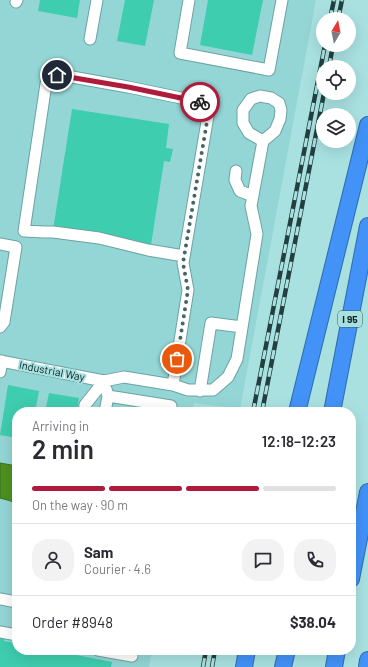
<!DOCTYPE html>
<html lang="en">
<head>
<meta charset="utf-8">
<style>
	:root { --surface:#fff; --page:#f2f2f3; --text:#2b2b33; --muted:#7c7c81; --line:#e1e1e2; --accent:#af1b3d }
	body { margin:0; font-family:Barlow,sans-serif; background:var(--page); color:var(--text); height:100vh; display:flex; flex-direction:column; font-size:15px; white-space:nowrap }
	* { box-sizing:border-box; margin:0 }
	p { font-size:13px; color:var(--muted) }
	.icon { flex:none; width:22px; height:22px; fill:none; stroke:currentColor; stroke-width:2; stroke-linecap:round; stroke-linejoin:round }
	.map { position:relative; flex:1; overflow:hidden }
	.side { position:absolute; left:12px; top:407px; width:344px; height:248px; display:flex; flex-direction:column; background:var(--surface); border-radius:16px; box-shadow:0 4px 16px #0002 }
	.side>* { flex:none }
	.needle { width:26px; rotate:10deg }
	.fabs { position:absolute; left:316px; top:12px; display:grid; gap:8px }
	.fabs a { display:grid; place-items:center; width:40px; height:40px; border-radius:50%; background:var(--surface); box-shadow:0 4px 16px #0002; font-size:20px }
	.pin { position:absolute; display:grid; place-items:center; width:34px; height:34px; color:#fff; margin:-17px; border:2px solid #fff; border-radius:50%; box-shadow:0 1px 4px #0007 }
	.courier { position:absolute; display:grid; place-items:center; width:40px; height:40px; margin:-20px; border:3px solid #af1b3d; border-radius:50%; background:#fff; color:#222; box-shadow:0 1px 5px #0007 }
	.head em { font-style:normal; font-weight:600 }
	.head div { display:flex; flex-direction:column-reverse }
	.head { display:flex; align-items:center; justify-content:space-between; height:68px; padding:0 20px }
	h1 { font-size:26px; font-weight:600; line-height:30px }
	.bar { display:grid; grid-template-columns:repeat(4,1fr); gap:6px 4px; align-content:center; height:48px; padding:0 20px }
	.bar i { height:5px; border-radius:3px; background:var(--line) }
	.bar .active { background:var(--accent) }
	.bar p { grid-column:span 4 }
	.line { display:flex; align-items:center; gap:10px; padding:0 20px; border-top:1px solid var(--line) }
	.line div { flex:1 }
	.round { display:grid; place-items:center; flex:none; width:42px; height:42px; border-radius:16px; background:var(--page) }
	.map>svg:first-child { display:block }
	.built { fill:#94d6d6 }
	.water { fill:#4e911f; stroke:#3a7020 }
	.building { fill:#3fcdaf }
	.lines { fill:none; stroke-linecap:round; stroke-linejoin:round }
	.minor-casing { stroke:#6ca2a2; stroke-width:13 }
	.highway-casing { stroke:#2f6bad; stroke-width:18 }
	.minor { stroke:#fff; stroke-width:11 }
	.highway { stroke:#4292f7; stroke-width:16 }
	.rail-casing { stroke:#243f3f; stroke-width:4.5 }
	.rail { stroke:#a9e1e1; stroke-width:3; stroke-dasharray:9; stroke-linecap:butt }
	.done { stroke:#466; stroke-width:4; stroke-dasharray:0 7.2 }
	.route { stroke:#af1b3d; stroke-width:5 }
	.labels { text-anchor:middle; stroke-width:4; stroke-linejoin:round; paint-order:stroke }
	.shield { fill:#a9e1e1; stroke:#3c5c5c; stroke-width:1 }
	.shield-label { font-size:10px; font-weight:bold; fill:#0d2323 }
	.street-label { font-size:11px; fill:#0d2323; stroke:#a9e1e1 }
</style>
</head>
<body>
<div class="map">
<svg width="368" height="667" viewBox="0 0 368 667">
	<rect width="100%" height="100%" fill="#a9e1e1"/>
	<path class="built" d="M0,0H316L240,409L194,403L193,412H17V650H152L149,667H0Z"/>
	<path class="water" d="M0,463L17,466V507L11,501L0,498Z
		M17,526V569L14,564Z"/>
	<path class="building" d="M40,0H80L77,18L38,11Z
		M125,0H154L145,46L117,41Z
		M208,0H263L252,55L200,45Z
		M72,109L169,124L166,148L173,149L170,162L164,161L151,245L53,230Z
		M8,385L39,391L35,412H17V438L0,435Z
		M49,393L79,398L77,412H45Z
		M132,406L149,409L148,412H131Z
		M0,637L5,638L4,641L17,643V650H51L112,662L111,667H0Z"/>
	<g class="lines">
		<defs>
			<path id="minor" d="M189,0L180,53L269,70L282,0
				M16,2L17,0
				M90,39L97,0
				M236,171L235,180L240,191L253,196
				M0,244L16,247L4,322L0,327
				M0,361L104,381L124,377L173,385L175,372L188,290L183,263L210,104L128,87L61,75L53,76L46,84L24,231L45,232H53L99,238L148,250L184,256
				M0,372L2,361
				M173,385L188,390H213L228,377L237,359L257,234L251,206L263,141L275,131L280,119L281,110L279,103L271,98L260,96L251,99L243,110V123L249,133L263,141
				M200,391L211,323L242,327
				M108,396L171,406L170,412
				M84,412L85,405L104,381
				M105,412L108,396L106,389
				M0,599L17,602
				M0,632L17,635
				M98,650L132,656"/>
			<path id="highway" d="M297,412L368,125
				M332,412L368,226
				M351,579L368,492
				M244,667L247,650
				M283,667L287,650
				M334,667L337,650
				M367,667L368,660"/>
		</defs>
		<use href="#minor" class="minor-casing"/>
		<use href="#highway" class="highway-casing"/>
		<use href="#minor" class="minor"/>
		<use href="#highway" class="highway"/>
		<defs>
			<path id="rail" d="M330,19L334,0
				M338,19L342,0
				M329,67L333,45
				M253,412L325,45
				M262,412L324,93
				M203,667L206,650
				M212,667L215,650"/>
		</defs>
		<use href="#rail" class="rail-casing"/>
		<use href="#rail" class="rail"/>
	</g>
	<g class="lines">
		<path class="done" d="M177,359L188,290L183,263L210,104L200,102"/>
		<path class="route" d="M57,75L128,87L200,102"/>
	</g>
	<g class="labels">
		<rect class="shield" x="338" y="311" width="24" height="16" rx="3"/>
		<g class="shield-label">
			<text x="350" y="323">I 95</text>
		</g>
		<g class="street-label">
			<text transform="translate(52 371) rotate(11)" y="4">Industrial Way</text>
		</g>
	</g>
</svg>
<div class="fabs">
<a><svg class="needle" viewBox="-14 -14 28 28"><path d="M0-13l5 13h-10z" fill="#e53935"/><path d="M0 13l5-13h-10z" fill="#7c7c81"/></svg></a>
<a><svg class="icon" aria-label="locate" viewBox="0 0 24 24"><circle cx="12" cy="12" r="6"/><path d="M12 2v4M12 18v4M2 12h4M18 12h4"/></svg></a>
<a><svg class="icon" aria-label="layers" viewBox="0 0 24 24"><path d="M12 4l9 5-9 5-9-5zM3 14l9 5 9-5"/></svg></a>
</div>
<div class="pin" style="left:177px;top:359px;background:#ea580c"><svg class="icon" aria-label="bag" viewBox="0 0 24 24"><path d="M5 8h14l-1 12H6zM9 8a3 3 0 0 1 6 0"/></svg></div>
<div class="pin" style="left:57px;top:75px;background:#1f2937"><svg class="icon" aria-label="home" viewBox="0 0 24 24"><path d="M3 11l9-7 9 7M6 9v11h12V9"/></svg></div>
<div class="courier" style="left:200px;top:102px"><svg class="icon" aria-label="bike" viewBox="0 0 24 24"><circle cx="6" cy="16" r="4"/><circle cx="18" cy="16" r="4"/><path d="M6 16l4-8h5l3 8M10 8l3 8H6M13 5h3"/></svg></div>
<section class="side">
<div class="head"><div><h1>2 min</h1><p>Arriving in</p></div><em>12:18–12:23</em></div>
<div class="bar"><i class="active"></i><i class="active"></i><i class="active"></i><i></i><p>On the way · 90 m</p></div>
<div class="line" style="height:72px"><a class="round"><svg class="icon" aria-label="person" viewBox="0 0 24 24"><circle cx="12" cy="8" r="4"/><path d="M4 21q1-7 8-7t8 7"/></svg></a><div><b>Sam</b><p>Courier · 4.6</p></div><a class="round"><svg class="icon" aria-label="chat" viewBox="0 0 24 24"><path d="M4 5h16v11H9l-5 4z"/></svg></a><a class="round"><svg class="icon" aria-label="phone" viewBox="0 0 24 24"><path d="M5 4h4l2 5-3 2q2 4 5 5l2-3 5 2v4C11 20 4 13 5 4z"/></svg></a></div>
<div class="line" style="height:52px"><div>Order #8948</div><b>$38.04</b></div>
</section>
</div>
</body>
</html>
